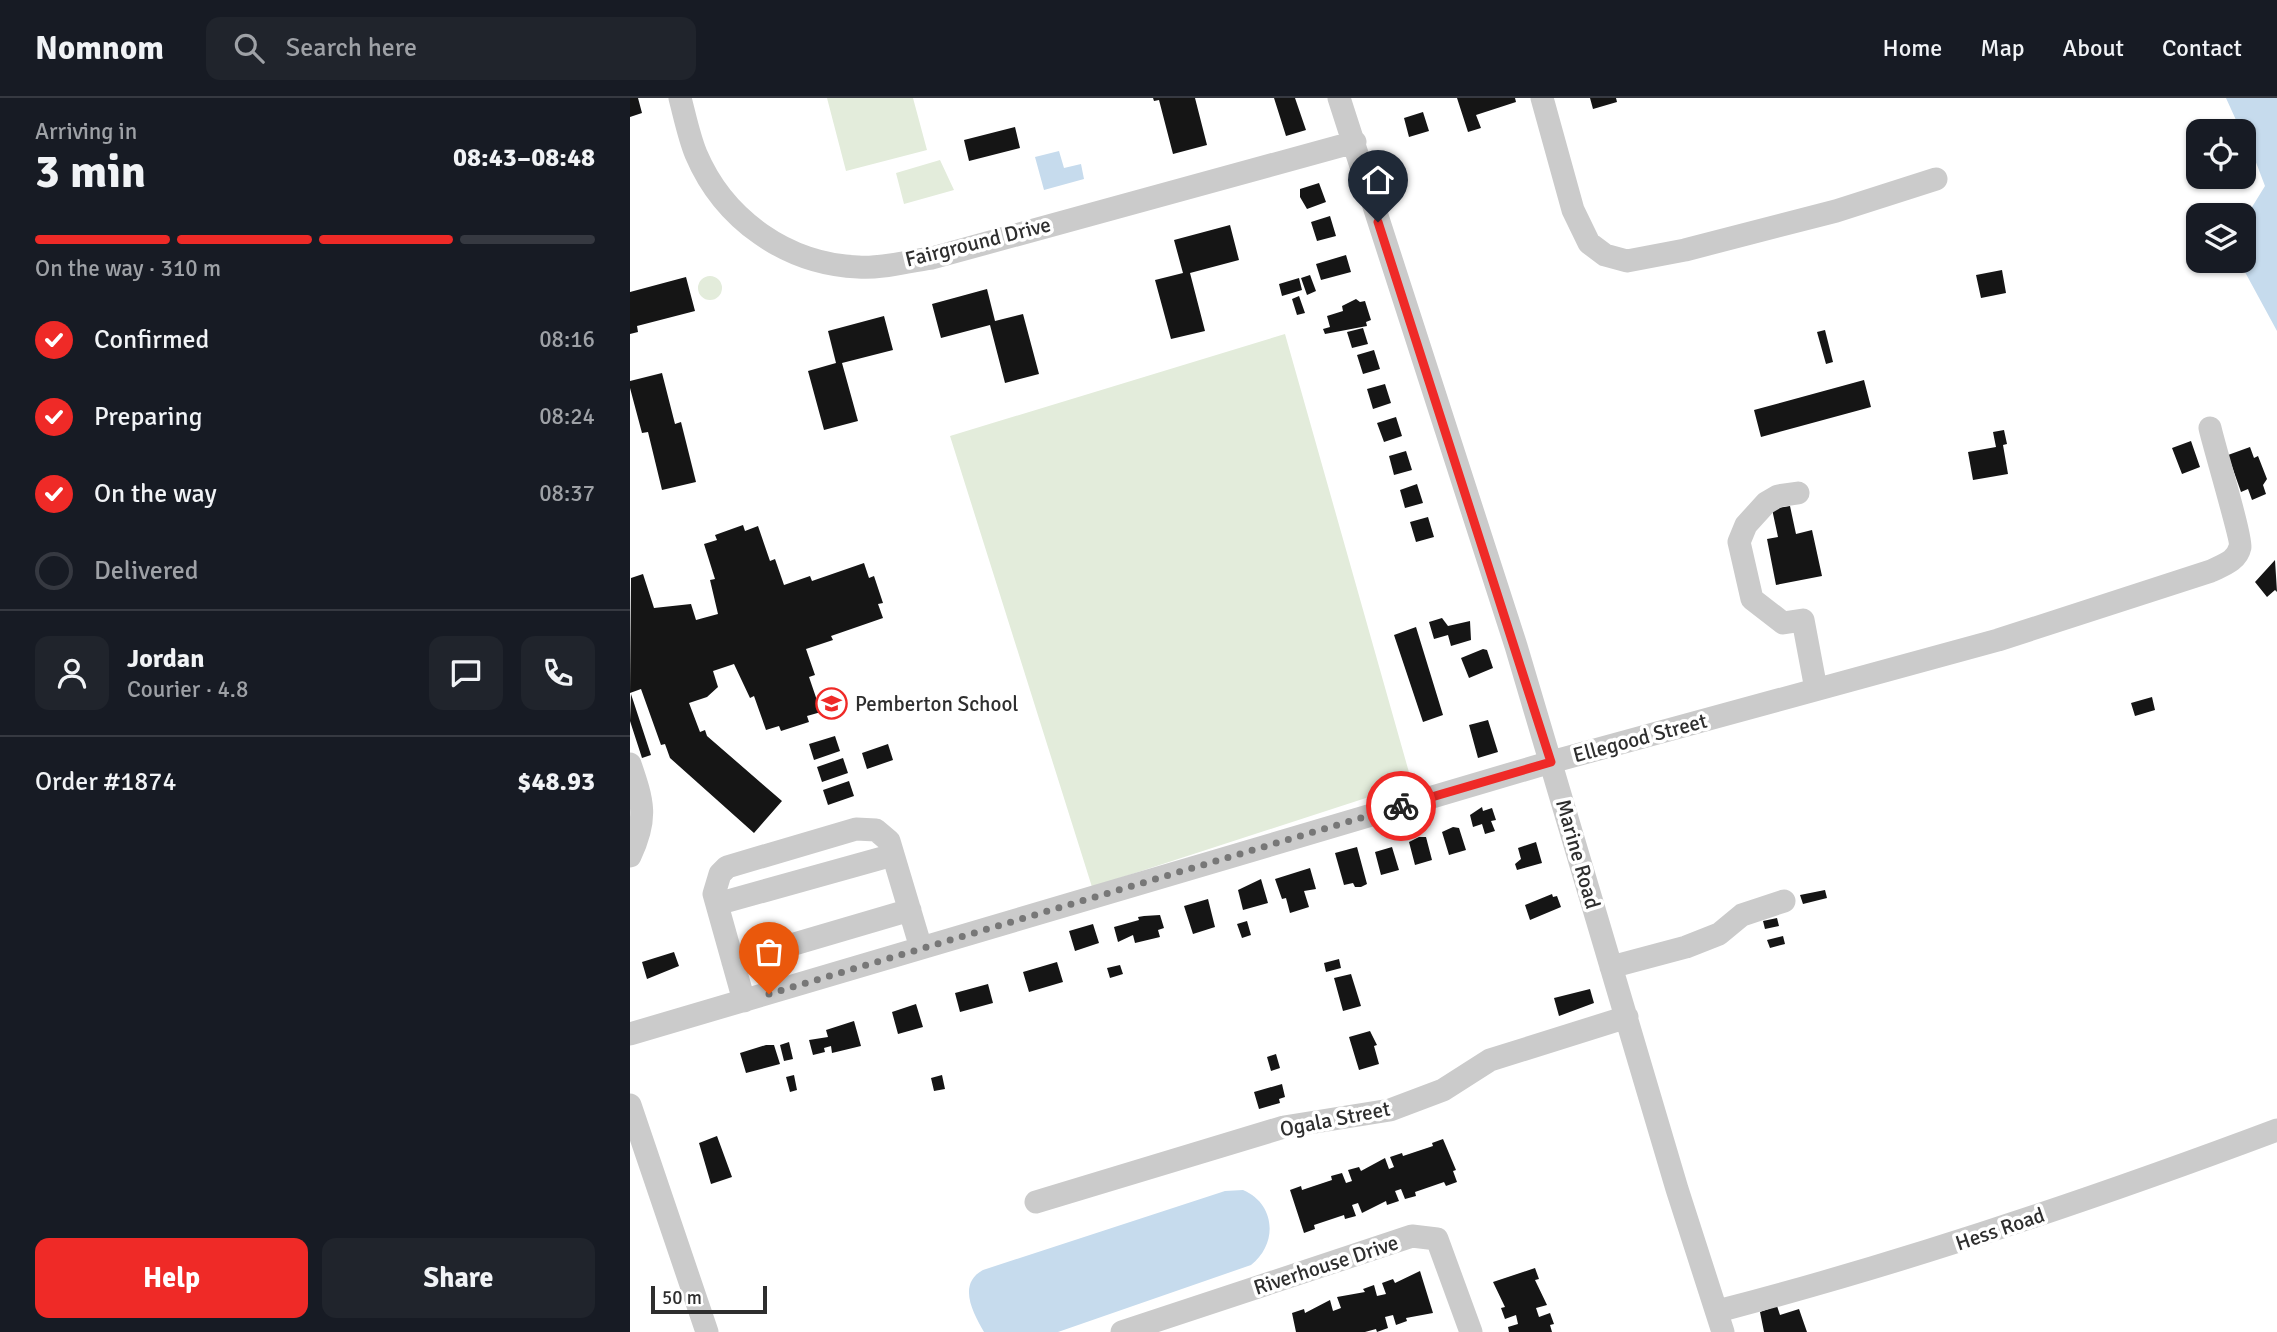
<!DOCTYPE html>
<html lang="en">
<head>
<meta charset="utf-8">
<style>
	:root { --surface:#171b24; --page:#20242c; --text:#f1f3f6; --muted:#9ea1a6; --line:#363941; --accent:#ef2a27 }
	body { margin:0; font-family:Signika,sans-serif; background:var(--page); color:var(--text); height:100vh; display:flex; flex-direction:column; font-size:26px; white-space:nowrap }
	* { box-sizing:border-box; margin:0 }
	p { font-size:23px; color:var(--muted) }
	.icon { flex:none; width:38px; height:38px; fill:none; stroke:currentColor; stroke-width:2; stroke-linecap:round; stroke-linejoin:round }
	.map { position:relative; flex:1; overflow:hidden }
	.side { display:flex; flex-direction:column; background:var(--surface); width:630px }
	.side>* { flex:none }
	.tools { position:absolute; left:1556px; top:21px; display:grid; gap:14px }
	.tools a { display:grid; place-items:center; width:70px; height:70px; border-radius:14px; background:var(--surface); box-shadow:0 2px 5px #0004; font-size:35px }
	.scale { position:absolute; left:21px; bottom:18px; width:116px; box-sizing:border-box; padding-left:7px; border:4px solid #2e2e2e; border-top:0; font-size:19px; line-height:24px; white-space:nowrap; color:#2e2e2e; -webkit-text-stroke:5px #fff; paint-order:stroke }
	.pin { position:absolute; display:grid; place-items:center; width:60px; height:60px; color:#fff; margin:-72px -30px; border-radius:50% 50% 50% 0; rotate:-45deg; box-shadow:0 0 7px #0007 }
	.pin .icon { rotate:45deg }
	.courier { position:absolute; display:grid; place-items:center; width:70px; height:70px; margin:-35px; border:5px solid #ef2a27; border-radius:50%; background:#fff; color:#222; box-shadow:0 2px 9px #0007 }
	.head em { font-style:normal; font-weight:700 }
	.head div { display:flex; flex-direction:column-reverse }
	.head { display:flex; align-items:center; justify-content:space-between; height:119px; padding:0 35px }
	h1 { font-size:46px; font-weight:700; line-height:52px }
	.bar { display:grid; grid-template-columns:repeat(4,1fr); gap:10px 7px; align-content:center; height:84px; padding:0 35px }
	.bar i { height:9px; border-radius:5px; background:var(--line) }
	.bar .active { background:var(--accent) }
	.bar p { grid-column:span 4 }
	.line { display:flex; align-items:center; gap:18px; padding:0 35px; border-top:2px solid var(--line) }
	.line div { flex:1 }
	.round { display:grid; place-items:center; flex:none; width:74px; height:74px; border-radius:14px; background:var(--page) }
	ol { padding:0 35px; list-style:none }
	li { display:flex; align-items:center; gap:21px; height:77px }
	li p { margin-inline-start:auto }
	li .icon { padding:7px; border-radius:50%; background:var(--accent); color:#fff; stroke-width:4 }
	li:last-child { color:var(--muted) }
	li i { width:38px; height:38px; border:4px solid var(--line); border-radius:50% }
	.action { display:flex; gap:14px; margin-top:auto; padding:14px 35px }
	.action a { flex:1; height:80px; border-radius:14px; background:var(--accent); color:#fff; font-size:28px; font-weight:700; line-height:80px; text-align:center }
	.action a+a { background:var(--page); color:var(--text) }
	header { display:flex; align-items:center; gap:42px; box-sizing:border-box; height:98px; padding:0 35px; background:var(--surface); border-bottom:2px solid var(--line) }
	header strong { font-size:33px }
	nav { display:flex; gap:38px; margin-inline-start:auto; font-size:24px }
	.search { width:490px; height:63px; background:var(--page); display:flex; align-items:center; gap:18px; box-sizing:border-box; padding:0 24px; border-radius:14px; color:var(--muted); font-size:26px }
	main { display:flex; flex:1; min-height:0 }
	.map>svg:first-child { display:block }
	.green { fill:#e3ecdb }
	.water { fill:#c6dbed }
	.building { fill:#151515 }
	.lines { fill:none; stroke-linecap:round; stroke-linejoin:round }
	.minor { stroke:#cbcbcb; stroke-width:23 }
	.done { stroke:#777; stroke-width:7; stroke-dasharray:0 12.6 }
	.route { stroke:#ef2a27; stroke-width:9 }
	.labels { text-anchor:middle; stroke-width:7; stroke-linejoin:round; paint-order:stroke }
	.street-label { font-size:21px; fill:#2e2e2e; stroke:#fff }
	.poi-label { font-size:21px; fill:#2e2e2e; stroke:#fff; text-anchor:start }
</style>
</head>
<body>
<header>
<strong>Nomnom</strong>
<div class="search"><svg class="icon" aria-label="search" viewBox="0 0 24 24"><circle cx="10" cy="10" r="6"/><path d="M15 15l6 6"/></svg>Search here</div>
<nav><a>Home</a><a>Map</a><a>About</a><a>Contact</a></nav>
</header>
<main>
<section class="side">
<div class="head"><div><h1>3 min</h1><p>Arriving in</p></div><em>08:43–08:48</em></div>
<div class="bar"><i class="active"></i><i class="active"></i><i class="active"></i><i></i><p>On the way · 310 m</p></div>
<ol>
<li><svg class="icon" aria-label="check" viewBox="0 0 24 24"><path d="M5 12l5 5 9-10"/></svg>Confirmed<p>08:16</p></li>
<li><svg class="icon" aria-label="check" viewBox="0 0 24 24"><path d="M5 12l5 5 9-10"/></svg>Preparing<p>08:24</p></li>
<li><svg class="icon" aria-label="check" viewBox="0 0 24 24"><path d="M5 12l5 5 9-10"/></svg>On the way<p>08:37</p></li>
<li><i></i>Delivered</li>
</ol>
<div class="line" style="height:126px"><a class="round"><svg class="icon" aria-label="person" viewBox="0 0 24 24"><circle cx="12" cy="8" r="4"/><path d="M4 21q1-7 8-7t8 7"/></svg></a><div><b>Jordan</b><p>Courier · 4.8</p></div><a class="round"><svg class="icon" aria-label="chat" viewBox="0 0 24 24"><path d="M4 5h16v11H9l-5 4z"/></svg></a><a class="round"><svg class="icon" aria-label="phone" viewBox="0 0 24 24"><path d="M5 4h4l2 5-3 2q2 4 5 5l2-3 5 2v4C11 20 4 13 5 4z"/></svg></a></div>
<div class="line" style="height:91px"><div>Order #1874</div><b>$48.93</b></div>
<div class="action"><a>Help</a><a>Share</a></div>
</section>
<div class="map">
<svg width="1647" height="1234" viewBox="0 0 1647 1234">
	<rect width="100%" height="100%" fill="#fff"/>
	<path class="green" d="M197,0H283L297,52L216,73Z
		M310,62L324,92L274,106L266,75Z
		M68 190a12 12 0 1 1 24 0a12 12 0 1 1-24 0Z
		M655,236L782,685L462,789L320,338Z"/>
	<path class="water" d="M1596,0H1647V233L1609,163H1614V122L1635,88L1614,33H1611Z
		M429,53L434,70L451,66L454,81L414,92L405,59Z
		M613,1092C646,1106 648,1146 621,1167L428,1234H354C343,1215 327,1186 353,1172L595,1093Z"/>
	<path class="building" d="M0,0H8L12,15L0,19Z
		M523,0H565L577,47L543,56L529,2L524,3Z
		M644,0H665L676,32L656,38Z
		M827,0H885L886,4L846,17L851,30L838,34Z
		M960,0H986L987,4L963,11Z
		M793,14L799,33L779,39L774,20Z
		M385,29L390,50L339,63L334,42Z
		M689,85L696,104L677,111L670,99V91Z
		M700,118L706,138L687,143L681,124Z
		M600,127L609,162L560,175L575,233L541,241L525,182L553,175L544,142Z
		M716,157L721,174L691,182L686,166Z
		M1372,172L1376,195L1351,200L1346,177Z
		M680,177L686,193L677,197L671,180Z
		M56,179L65,213L7,228L8,234L0,236V194Z
		M669,180L672,192L652,198L649,186Z
		M357,191L365,223L393,216L409,276L375,285L360,227L311,240L302,206Z
		M669,198L675,215L667,217L662,201Z
		M726,201L730,204L735,203L741,222L736,224L737,228L695,236L693,231L700,229L697,218L713,213L712,208Z
		M254,218L263,252L212,265L228,323L194,332L178,273L206,265L198,233Z
		M733,230L738,246L722,250L717,234Z
		M1195,232L1203,264L1196,266L1187,234Z
		M744,252L750,271L733,276L727,257Z
		M32,275L45,326L51,324L66,384L32,392L18,334L12,335L0,290V283Z
		M1234,282L1241,309L1131,339L1124,312Z
		M755,286L761,305L743,311L737,291Z
		M766,319L772,338L754,344L747,325Z
		M1374,332L1377,346L1373,347L1378,376L1343,382L1338,354L1366,349L1363,334Z
		M1561,343L1570,369L1552,376L1542,350Z
		M1620,349L1624,360L1628,358L1637,381L1633,387L1636,396L1622,402L1618,391L1611,394L1598,357Z
		M776,353L782,372L764,377L759,358Z
		M787,386L793,405L775,410L770,392Z
		M1160,408L1166,436L1182,432L1192,478L1146,487L1137,441L1148,439L1142,411Z
		M798,419L804,439L786,444L780,424Z
		M113,427L115,433L128,428L140,463L145,461L154,487L180,478L182,483L234,465L239,480L244,478L253,505L248,506L253,520L201,538L203,542L176,551L185,577L179,579L191,614L177,618L179,624L151,633L149,628L136,632L124,598L120,600L104,566L83,573L88,589L77,599L59,605L70,634L75,632L77,638L152,703L124,735L40,660L35,646L31,647L11,591L0,595L1,480L13,476L24,510L61,506L66,522L88,516L80,482L85,481L74,446L87,442L85,437Z
		M1645,462L1647,494L1645,492L1637,499L1625,484Z
		M812,520L818,528L840,523L841,542L821,548L818,537L804,541L799,524Z
		M786,529L813,617L793,624L764,537Z
		M853,551L857,552L863,570L839,580L831,560Z
		M1,596L21,657L12,660L0,623Z
		M1522,599L1525,612L1505,618L1501,605Z
		M858,622L868,654L848,660L839,627Z
		M205,638L210,653L184,662L179,646Z
		M258,646L263,662L237,671L232,655Z
		M213,660L218,675L192,684L187,669Z
		M219,683L224,698L198,707L193,692Z
		M852,709L853,713L862,710L866,722L861,723L865,733L855,736L852,726L843,729L840,717Z
		M823,729L829,730L836,752L819,757L812,734Z
		M789,739H796L802,762L785,767L779,744Z
		M906,744L912,765L887,772L885,766L891,761L888,750Z
		M727,749L737,786L731,789H725L723,785L714,787L705,755Z
		M762,749L769,772L751,777L745,754Z
		M680,770L686,791L674,793L679,809L660,815L656,800L652,801L645,781Z
		M631,781L638,805L613,812L608,792Z
		M1195,792L1197,800L1173,806L1170,797Z
		M922,796L923,799L927,798L931,809L900,822L895,807Z
		M578,801L585,829L563,836L554,808Z
		M530,817L534,830L528,832L530,839L505,845L503,837L488,844L484,829L509,822L508,819L514,818Z
		M1147,820L1149,828L1135,831L1133,823Z
		M617,823L621,837L612,840L607,826Z
		M463,826L469,845L445,853L439,833Z
		M1153,838L1155,846L1140,850L1137,842Z
		M44,854L49,868L17,881L12,864Z
		M709,861L711,870L696,874L694,865Z
		M427,864L433,884L399,894L393,874Z
		M490,867L493,876L480,880L477,870Z
		M721,876L731,908L713,913L704,880Z
		M358,886L363,905L330,914L325,895Z
		M960,891L964,905L929,918L924,900Z
		M286,906L293,929L268,936L262,914Z
		M224,923L231,948L202,955L201,948L194,950L195,954L183,957L179,942L198,939L196,932Z
		M740,933L747,947L744,948L749,966L729,972L719,939Z
		M159,944L163,961L154,963L150,947Z
		M136,947H144L150,966L116,975L110,955Z
		M646,956L650,970L641,973L637,959Z
		M164,977L167,992L160,994L156,979Z
		M312,977L315,991L304,993L301,980Z
		M652,986L655,999L649,1001L650,1005L629,1011L624,994Z
		M87,1038L102,1079L81,1086L69,1045Z
		M813,1041L826,1072L823,1073L827,1084L816,1088L814,1084L785,1094L786,1098L775,1101L771,1091L765,1093L769,1103L757,1107L756,1103L732,1115L728,1105L722,1107L726,1118L715,1121L714,1117L684,1127L685,1131L674,1135L660,1092L671,1088L672,1092L702,1082L701,1078L712,1075L716,1085L722,1083L718,1072L729,1069L731,1073L755,1060L759,1071L764,1069L760,1059L772,1055L773,1058L803,1048L802,1045Z
		M905,1170L909,1181L905,1182L917,1207L906,1210L909,1219L920,1215L924,1226L920,1227L922,1234H879L878,1229L888,1226L886,1217L875,1221L871,1210L875,1209L863,1184Z
		M790,1173L803,1215L776,1220L777,1223L766,1227L763,1217L755,1219L758,1230L747,1234L746,1231L735,1234H666L662,1215L674,1211L675,1215L700,1202L703,1213L711,1210L707,1199L735,1194L733,1191L744,1187L747,1198L756,1196L752,1185L763,1181L765,1185Z
		M1147,1208L1150,1217L1169,1211L1177,1234H1134L1130,1214Z"/>
	<g class="lines">
		<path class="minor" d="M50,0C55,19 59,39 66,56C94,122 157,166 228,169C252,171 278,163 302,160L725,44
			M709,0L886,548L1047,1091L1093,1234
			M912,0L943,112L959,145L975,157L997,163L1055,152L1206,113L1306,81
			M1168,395L1148,398L1136,405L1116,427L1109,444L1122,501L1153,525L1173,522L1186,591
			M0,666C13,704 18,720 0,758
			M87,806L263,757
			M103,864L280,812
			M981,869L1056,849L1089,836L1112,817L1154,803
			M114,903L84,796L90,776L97,769L226,731L246,732L259,743L291,850
			M0,936L921,664L1368,542L1581,473C1593,467 1607,463 1610,449C1612,441 1584,348 1580,330
			M0,1007L77,1234
			M406,1104L654,1029L760,1012L813,992L860,962L997,919
			M1088,1213C1278,1164 1463,1101 1647,1032
			M492,1234L782,1138L807,1141L841,1234"/>
	</g>
	<g class="lines">
		<path class="done" d="M139,896L771,708"/>
		<path class="route" d="M748,124L921,664L771,708"/>
	</g>
	<defs>
		<symbol id="school-ring" viewBox="-11 -11 22 22"><circle r="9.5" fill="#fff" stroke="#ef2a27" stroke-width="1.5"/><path d="M0-5L7-2L0 1L-7-2ZM-4 1L0 2.5L4 1V4Q0 6-4 4Z" fill="#ef2a27"/></symbol>
	</defs>
	<g fill-rule="evenodd">
		<use href="#school-ring" x="184" y="588" width="35" height="35"/>
	</g>
	<g class="labels">
		<g class="street-label">
			<text transform="translate(348 144) rotate(-14)" y="7">Fairground Drive</text>
			<text transform="translate(1010 640) rotate(-15)" y="7">Ellegood Street</text>
			<text transform="translate(948 756) rotate(74)" y="7">Marine Road</text>
			<text transform="translate(705 1021) rotate(-11)" y="7">Ogala Street</text>
			<text transform="translate(1370 1131) rotate(-19)" y="7">Hess Road</text>
			<text transform="translate(696 1167) rotate(-18)" y="7">Riverhouse Drive</text>
		</g>
		<g class="poi-label">
			<text x="225" y="613">Pemberton School</text>
		</g>
	</g>
</svg>
<div class="tools">
<a><svg class="icon" aria-label="locate" viewBox="0 0 24 24"><circle cx="12" cy="12" r="6"/><path d="M12 2v4M12 18v4M2 12h4M18 12h4"/></svg></a>
<a><svg class="icon" aria-label="layers" viewBox="0 0 24 24"><path d="M12 4l9 5-9 5-9-5zM3 14l9 5 9-5"/></svg></a>
</div>
<div class="scale">50 m</div>
<div class="pin" style="left:139px;top:896px;background:#ea580c"><svg class="icon" aria-label="bag" viewBox="0 0 24 24"><path d="M5 8h14l-1 12H6zM9 8a3 3 0 0 1 6 0"/></svg></div>
<div class="pin" style="left:748px;top:124px;background:#1f2937"><svg class="icon" aria-label="home" viewBox="0 0 24 24"><path d="M3 11l9-7 9 7M6 9v11h12V9"/></svg></div>
<div class="courier" style="left:771px;top:708px"><svg class="icon" aria-label="bike" viewBox="0 0 24 24"><circle cx="6" cy="16" r="4"/><circle cx="18" cy="16" r="4"/><path d="M6 16l4-8h5l3 8M10 8l3 8H6M13 5h3"/></svg></div>
</div>
</main>
</body>
</html>
